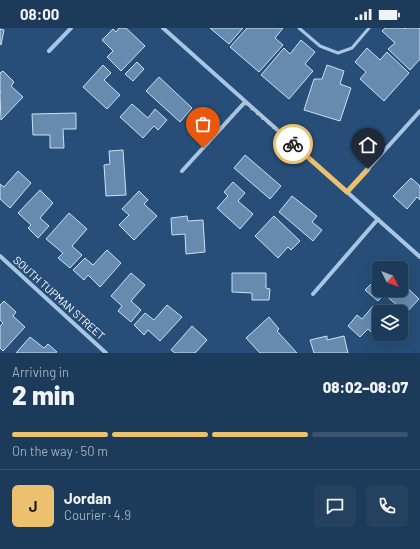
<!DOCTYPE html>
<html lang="en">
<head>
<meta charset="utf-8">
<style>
	:root { --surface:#1c3a5a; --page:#254160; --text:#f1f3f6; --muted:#a0adbb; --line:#3a5470; --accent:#ebc06e }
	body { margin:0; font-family:Barlow,sans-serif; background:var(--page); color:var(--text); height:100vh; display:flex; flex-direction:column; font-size:15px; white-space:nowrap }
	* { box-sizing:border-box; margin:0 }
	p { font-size:13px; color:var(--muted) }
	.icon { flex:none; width:22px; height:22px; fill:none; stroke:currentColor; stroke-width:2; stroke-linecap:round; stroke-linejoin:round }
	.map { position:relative; height:325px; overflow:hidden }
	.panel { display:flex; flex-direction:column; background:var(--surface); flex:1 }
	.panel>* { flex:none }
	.needle { width:26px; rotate:132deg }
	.fabs { position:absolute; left:372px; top:233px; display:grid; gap:8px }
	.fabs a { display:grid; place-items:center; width:36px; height:36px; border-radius:6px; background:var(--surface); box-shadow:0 4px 16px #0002,0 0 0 1px var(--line); font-size:20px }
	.pin { position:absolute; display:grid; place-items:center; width:34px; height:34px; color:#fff; margin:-41px -17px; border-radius:50% 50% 50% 0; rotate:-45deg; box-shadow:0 0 4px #0007 }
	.pin .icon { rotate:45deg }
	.courier { position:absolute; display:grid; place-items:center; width:40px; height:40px; margin:-20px; border:3px solid #ebc06e; border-radius:50%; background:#fff; color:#222; box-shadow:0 1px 5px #0007 }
	.summary em { font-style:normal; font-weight:800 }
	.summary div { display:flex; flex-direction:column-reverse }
	.summary { display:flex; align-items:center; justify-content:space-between; height:68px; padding:0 12px }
	h1 { font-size:26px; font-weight:800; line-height:30px }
	.bar { display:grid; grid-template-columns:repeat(4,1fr); gap:6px 4px; align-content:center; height:48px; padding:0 12px }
	.bar i { height:5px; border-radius:3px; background:var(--line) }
	.bar .on { background:var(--accent) }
	.bar p { grid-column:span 4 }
	.line { display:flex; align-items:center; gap:10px; padding:0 12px; border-top:1px solid var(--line) }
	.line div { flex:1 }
	.round { display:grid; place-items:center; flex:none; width:42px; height:42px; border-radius:6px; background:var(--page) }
	.status { display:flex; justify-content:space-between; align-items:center; height:28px; padding:0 20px; background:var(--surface); direction:ltr }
	.status svg { height:11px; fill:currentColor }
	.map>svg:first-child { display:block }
	.building { fill:#668bae; stroke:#cadff3 }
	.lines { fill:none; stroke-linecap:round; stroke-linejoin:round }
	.service { stroke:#a8c6e3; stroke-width:3 }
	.minor { stroke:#a8c6e3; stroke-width:4 }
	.done { stroke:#b3c1d0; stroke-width:4; stroke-dasharray:0 7.2 }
	.route { stroke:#ebc06e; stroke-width:5 }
	.labels { text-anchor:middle; stroke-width:3.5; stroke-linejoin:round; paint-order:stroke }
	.street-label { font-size:11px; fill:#fff; stroke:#264e78 }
</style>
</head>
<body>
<div class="status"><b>08:00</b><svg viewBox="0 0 49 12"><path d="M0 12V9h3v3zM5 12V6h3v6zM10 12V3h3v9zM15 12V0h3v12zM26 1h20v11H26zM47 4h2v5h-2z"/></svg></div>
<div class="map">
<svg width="420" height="325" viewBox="0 0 420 325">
	<rect width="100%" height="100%" fill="#264e78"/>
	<path class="building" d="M119,0H126L145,18L121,43L107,29L113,23L102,12L113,1L116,4Z
		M210,0H243L229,16Z
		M247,0H283L275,10L283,17L259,44L230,19Z
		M385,0H404L405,1L406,0H419L420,1V31L410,42L388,21L395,15L382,3Z
		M0,1L4,2L1,17L0,16Z
		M301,12L315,24L305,36L313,43L289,71L261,47L284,20L290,26Z
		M367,20L380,32L387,24L409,45L384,73L360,51L366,44L355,34Z
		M137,34L144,41L133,53L125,46Z
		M103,37L111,45L104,52L120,67L107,81L83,59Z
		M327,37L344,43L340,56L351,60L340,93L304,82L314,51H322Z
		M3,43L14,54L11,58L23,69L1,92L0,66L1,64L0,63V45Z
		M159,49L192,80L180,94L146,63Z
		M132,76L148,90L155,81L167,92L158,102L154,98L143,110L120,89Z
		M76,85V101H63L64,120H50V107H33L32,86Z
		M123,122L126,167L106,168L104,137L110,136L109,123Z
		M245,127L281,158L270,171L234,140Z
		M18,143L31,155L10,180L0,171V156L4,159Z
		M411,150L420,158V172L417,169L407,181L393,168Z
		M233,154L245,165L238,173L253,186L240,201L217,180L228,168L224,164Z
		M40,162L53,175L40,190L49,198L38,210L28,200L31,197L18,185Z
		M139,163L148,172L144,176L157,188L134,212L119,197L129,187L122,181Z
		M292,168L317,188L312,194L322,202L313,213L279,184Z
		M69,185L87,201L72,218L82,227L70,240L58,230L63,225L46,211Z
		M187,188L188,193L203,192L205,224L186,226L185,206L172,207L171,190Z
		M274,188L300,213L291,222L288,219L278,230L255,208Z
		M107,222L121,235L100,259L88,247L84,252L73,242L85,230L93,237Z
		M131,245L145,257L131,273L141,282L131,294L118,283L122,278L111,268Z
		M232,245H266V260L270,261L269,272H252V265L232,264Z
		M376,251L379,253V262H401V254L419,271L406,285L384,266L378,273L365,262Z
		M4,273L16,284L13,288L25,299L3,323L0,320V298L3,295L0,292V277Z
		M167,277L182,289L160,313L148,302L144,307L134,297L145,285L154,292Z
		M373,278L379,284V306H389L382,314L368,301L360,309L348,298L357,287L362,291Z
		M269,289L279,301L277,303L297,325H260L246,310Z
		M192,298L207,312L195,325H175L171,322Z
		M327,308V312L344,308L348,325H314L310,312Z
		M30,309L44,320L48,316L57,324L55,325H16Z"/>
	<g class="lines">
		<path class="service" d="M299,0L320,18L338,25L352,20L369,0"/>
		<path class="minor" d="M163,0L420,229
			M49,23L71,0
			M182,143L245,74
			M347,164L420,83
			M0,228L106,325
			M313,266L378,191"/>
	</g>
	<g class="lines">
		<path class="done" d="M203,120L245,74L293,116"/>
		<path class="route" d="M293,116L347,164L368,141"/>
	</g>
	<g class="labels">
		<g class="street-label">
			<text transform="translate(59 270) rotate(42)" y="4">SOUTH TUPMAN STREET</text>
		</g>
	</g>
</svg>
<div class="fabs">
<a><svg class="needle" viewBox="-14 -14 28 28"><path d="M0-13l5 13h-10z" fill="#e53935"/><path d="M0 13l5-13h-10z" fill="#a0adbb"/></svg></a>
<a><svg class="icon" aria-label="layers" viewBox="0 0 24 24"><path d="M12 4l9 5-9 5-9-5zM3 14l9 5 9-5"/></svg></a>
</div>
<div class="pin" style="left:203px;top:120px;background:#ea580c"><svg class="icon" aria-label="bag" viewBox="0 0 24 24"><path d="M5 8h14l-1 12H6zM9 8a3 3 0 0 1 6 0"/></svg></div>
<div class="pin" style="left:368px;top:141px;background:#1f2937"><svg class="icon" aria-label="home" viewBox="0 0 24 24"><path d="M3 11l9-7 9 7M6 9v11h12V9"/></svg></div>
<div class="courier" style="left:293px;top:116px"><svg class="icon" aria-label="bike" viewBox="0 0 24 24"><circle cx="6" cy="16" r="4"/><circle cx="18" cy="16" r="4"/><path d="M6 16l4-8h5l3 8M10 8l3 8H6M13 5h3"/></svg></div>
</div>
<section class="panel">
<div class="summary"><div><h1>2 min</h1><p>Arriving in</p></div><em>08:02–08:07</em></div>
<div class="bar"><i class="on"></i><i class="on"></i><i class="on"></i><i></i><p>On the way · 50 m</p></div>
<div class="line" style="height:72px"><b class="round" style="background:var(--accent);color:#111">J</b><div><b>Jordan</b><p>Courier · 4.9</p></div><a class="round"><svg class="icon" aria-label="chat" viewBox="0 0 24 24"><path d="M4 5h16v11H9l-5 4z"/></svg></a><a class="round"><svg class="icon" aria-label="phone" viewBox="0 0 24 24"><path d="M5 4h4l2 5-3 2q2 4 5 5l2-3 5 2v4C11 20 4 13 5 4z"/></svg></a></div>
</section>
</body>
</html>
